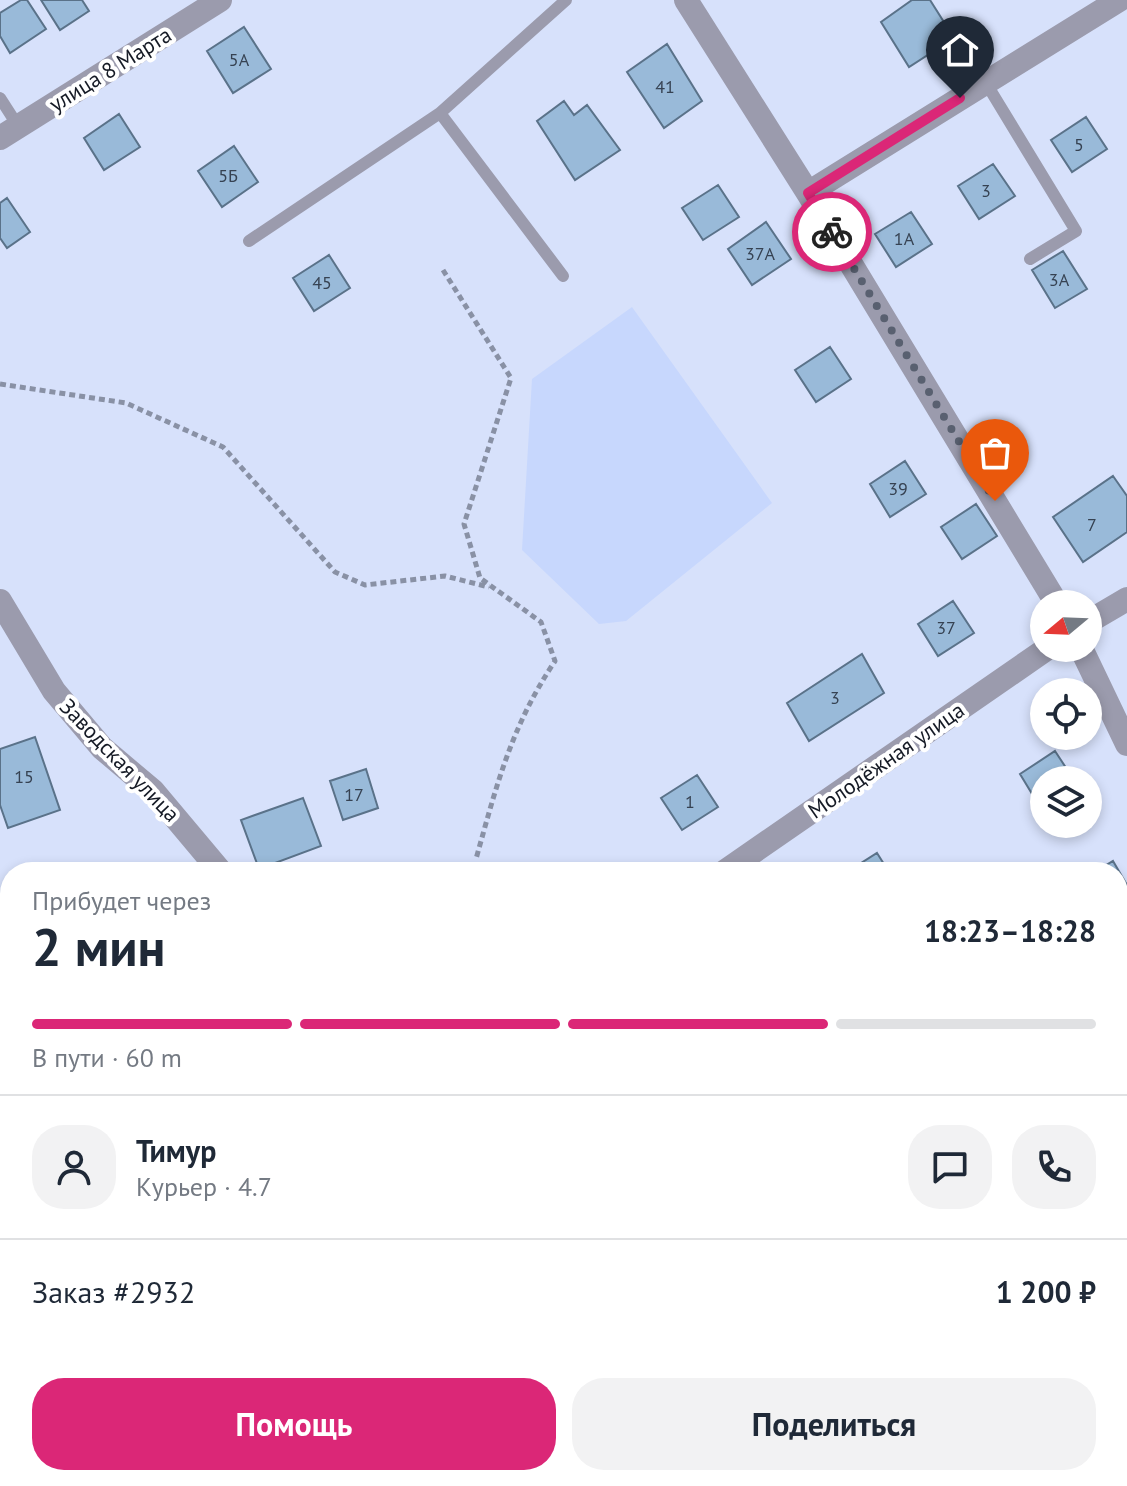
<!DOCTYPE html>
<html lang="ru">
<head>
<meta charset="utf-8">
<style>
	:root { --surface:#fff; --page:#f2f2f3; --text:#1f2937; --muted:#747a83; --line:#e0e1e3; --accent:#db2777 }
	body { margin:0; font-family:"PT Sans",sans-serif; background:var(--page); color:var(--text); height:100vh; display:flex; flex-direction:column; font-size:30px; white-space:nowrap }
	* { box-sizing:border-box; margin:0 }
	p { font-size:26px; color:var(--muted) }
	.icon { flex:none; width:44px; height:44px; fill:none; stroke:currentColor; stroke-width:2; stroke-linecap:round; stroke-linejoin:round }
	.map { position:relative; flex:1; overflow:hidden }
	.drawer { position:absolute; left:0px; top:862px; width:1128px; height:624px; display:flex; flex-direction:column; background:var(--surface); border-radius:32px 32px 0 0; box-shadow:0 4px 12px #0003 }
	.drawer>* { flex:none }
	.needle { width:52px; rotate:251deg }
	.controls { position:absolute; left:1030px; top:590px; display:grid; gap:16px }
	.controls a { display:grid; place-items:center; width:72px; height:72px; border-radius:50%; background:var(--surface); box-shadow:0 4px 12px #0003; font-size:40px }
	.pin { position:absolute; display:grid; place-items:center; width:68px; height:68px; color:#fff; margin:-82px -34px; border-radius:50% 50% 50% 0; rotate:-45deg; box-shadow:0 0 8px #0007 }
	.pin .icon { rotate:45deg }
	.courier { position:absolute; display:grid; place-items:center; width:80px; height:80px; margin:-40px; border:6px solid #db2777; border-radius:50%; background:#fff; color:#222; box-shadow:0 2px 10px #0007 }
	.overview em { font-style:normal; font-weight:700 }
	.overview div { display:flex; flex-direction:column-reverse }
	.overview { display:flex; align-items:center; justify-content:space-between; height:136px; padding:0 32px }
	h1 { font-size:52px; font-weight:700; line-height:60px }
	.bar { display:grid; grid-template-columns:repeat(4,1fr); gap:12px 8px; align-content:center; height:96px; padding:0 32px }
	.bar i { height:10px; border-radius:6px; background:var(--line) }
	.bar .current { background:var(--accent) }
	.bar p { grid-column:span 4 }
	.line { display:flex; align-items:center; gap:20px; padding:0 32px; border-top:2px solid var(--line) }
	.line div { flex:1 }
	.round { display:grid; place-items:center; flex:none; width:84px; height:84px; border-radius:32px; background:var(--page) }
	.primary-button { display:flex; gap:16px; margin-top:auto; padding:16px 32px }
	.primary-button a { flex:1; height:92px; border-radius:32px; background:var(--accent); color:#fff; font-size:32px; font-weight:700; line-height:92px; text-align:center }
	.primary-button a+a { background:var(--page); color:var(--text) }
	.map>svg:first-child { display:block }
	.built { fill:#c7d7fd }
	.green { fill:#b6a7c8 }
	.building { fill:#99bad9; stroke:#5a7289; stroke-width:2 }
	.lines { fill:none; stroke-linecap:round; stroke-linejoin:round }
	.path { stroke:#8991a5; stroke-width:5; stroke-dasharray:6 4; stroke-linecap:butt }
	.lane { stroke:#9b9bad; stroke-width:12 }
	.street { stroke:#9b9bad; stroke-width:24 }
	.done { stroke:#596070; stroke-width:8; stroke-dasharray:0 14.4 }
	.route { stroke:#db2777; stroke-width:10 }
	.labels { text-anchor:middle; stroke-width:8; stroke-linejoin:round; paint-order:stroke }
	.number-label { font-size:18px; fill:#364252 }
	.street-label { font-size:22px; fill:#151a25; stroke:#fff }
</style>
</head>
<body>
<div class="map">
<svg width="1127" height="1486" viewBox="0 0 1127 1486">
	<rect width="100%" height="100%" fill="#d7e1fb"/>
	<path class="built" d="M632,307L772,503L626,621L599,624L522,550L532,379Z
		M107,1476H454L461,1486H113Z"/>
	<path class="green" d="M1051,1476H1106L1110,1486H1029Z"/>
	<path class="building" d="M21,0H27L46,29L10,53L0,36V13Z
		M41,0H82L89,11L60,30Z
		M912,0H930L954,38L909,67L881,22Z
		M244,27L271,69L233,93L207,51Z
		M667,44L702,101L664,128L627,72Z
		M564,101L574,115L587,105L620,150L575,180L537,121Z
		M119,114L140,147L104,170L84,138Z
		M1086,117L1107,149L1072,172L1051,140Z
		M234,146L258,182L222,207L198,171Z
		M993,164L1015,196L979,219L958,186Z
		M718,185L739,217L703,240L682,208Z
		M7,198L30,232L7,248L0,238V203Z
		M911,212L932,244L896,267L875,234Z
		M766,222L791,259L752,285L728,249Z
		M1063,251L1087,289L1055,308L1032,270Z
		M329,255L350,288L314,311L293,278Z
		M830,347L851,379L816,402L795,370Z
		M905,461L926,494L890,517L870,484Z
		M1113,476L1127,496V532L1083,562L1053,517Z
		M976,504L997,536L962,559L941,527Z
		M953,601L974,633L938,656L918,624Z
		M862,654L884,693L809,741L787,703Z
		M35,737L60,810L8,828L0,805V749Z
		M1055,751L1074,780H1044V804L1040,807L1020,774Z
		M366,769L378,808L343,820L330,781Z
		M697,775L718,807L682,830L661,798Z
		M303,798L321,846L259,869L241,820Z
		M877,853L889,872H847Z
		M1113,861L1127,885V952L1118,958V872H1095Z
		M10,919V974L0,975V920Z
		M10,1101V1153L0,1157V1105Z"/>
	<g class="lines">
		<path class="path" d="M443,270L511,378L464,524L480,578L541,622L555,661C511,727 497,784 476,859
			M0,384L126,403L223,447L335,572L365,585L445,576L489,587"/>
		<path class="lane" d="M986,83L1076,231L1030,259
			M0,98L18,126
			M440,113L563,276
			M249,241L440,113L566,0
			M1118,1023L1127,1017"/>
		<path class="street" d="M686,0L808,193L1057,604
			M0,138L220,0
			M808,193L1119,0
			M0,601L54,691L102,748L153,791L221,872
			M1088,622L1127,599
			M1081,648L1127,744
			M724,872L1048,648
			M0,1044L10,1040
			M677,1476L679,1486"/>
	</g>
	<g class="lines">
		<path class="done" d="M832,232L995,501"/>
		<path class="route" d="M832,232L808,193L960,98"/>
	</g>
	<g class="labels">
		<g class="number-label">
			<text x="239" y="66">5А</text>
			<text x="665" y="93">41</text>
			<text x="1079" y="151">5</text>
			<text x="228" y="182">5Б</text>
			<text x="986" y="197">3</text>
			<text x="904" y="245">1А</text>
			<text x="760" y="260">37А</text>
			<text x="1059" y="286">3А</text>
			<text x="322" y="289">45</text>
			<text x="898" y="495">39</text>
			<text x="1092" y="531">7</text>
			<text x="946" y="634">37</text>
			<text x="835" y="704">3</text>
			<text x="24" y="783">15</text>
			<text x="354" y="801">17</text>
			<text x="690" y="808">1</text>
		</g>
		<g class="street-label">
			<text transform="translate(110 69) rotate(-32)" y="8">улица 8 Марта</text>
			<text transform="translate(120 760) rotate(46)" y="8">Заводская улица</text>
			<text transform="translate(886 760) rotate(-35)" y="8">Молодёжная улица</text>
		</g>
	</g>
</svg>
<div class="controls">
<a><svg class="needle" viewBox="-14 -14 28 28"><path d="M0-13l5 13h-10z" fill="#e53935"/><path d="M0 13l5-13h-10z" fill="#747a83"/></svg></a>
<a><svg class="icon" aria-label="locate" viewBox="0 0 24 24"><circle cx="12" cy="12" r="6"/><path d="M12 2v4M12 18v4M2 12h4M18 12h4"/></svg></a>
<a><svg class="icon" aria-label="layers" viewBox="0 0 24 24"><path d="M12 4l9 5-9 5-9-5zM3 14l9 5 9-5"/></svg></a>
</div>
<div class="pin" style="left:995px;top:501px;background:#ea580c"><svg class="icon" aria-label="bag" viewBox="0 0 24 24"><path d="M5 8h14l-1 12H6zM9 8a3 3 0 0 1 6 0"/></svg></div>
<div class="pin" style="left:960px;top:98px;background:#1f2937"><svg class="icon" aria-label="home" viewBox="0 0 24 24"><path d="M3 11l9-7 9 7M6 9v11h12V9"/></svg></div>
<div class="courier" style="left:832px;top:232px"><svg class="icon" aria-label="bike" viewBox="0 0 24 24"><circle cx="6" cy="16" r="4"/><circle cx="18" cy="16" r="4"/><path d="M6 16l4-8h5l3 8M10 8l3 8H6M13 5h3"/></svg></div>
<section class="drawer">
<div class="overview"><div><h1>2 мин</h1><p>Прибудет через</p></div><em>18:23–18:28</em></div>
<div class="bar"><i class="current"></i><i class="current"></i><i class="current"></i><i></i><p>В пути · 60 m</p></div>
<div class="line" style="height:144px"><a class="round"><svg class="icon" aria-label="person" viewBox="0 0 24 24"><circle cx="12" cy="8" r="4"/><path d="M4 21q1-7 8-7t8 7"/></svg></a><div><b>Тимур</b><p>Курьер · 4.7</p></div><a class="round"><svg class="icon" aria-label="chat" viewBox="0 0 24 24"><path d="M4 5h16v11H9l-5 4z"/></svg></a><a class="round"><svg class="icon" aria-label="phone" viewBox="0 0 24 24"><path d="M5 4h4l2 5-3 2q2 4 5 5l2-3 5 2v4C11 20 4 13 5 4z"/></svg></a></div>
<div class="line" style="height:104px"><div>Заказ #2932</div><b>1 200 ₽</b></div>
<div class="primary-button"><a>Помощь</a><a>Поделиться</a></div>
</section>
</div>
</body>
</html>
